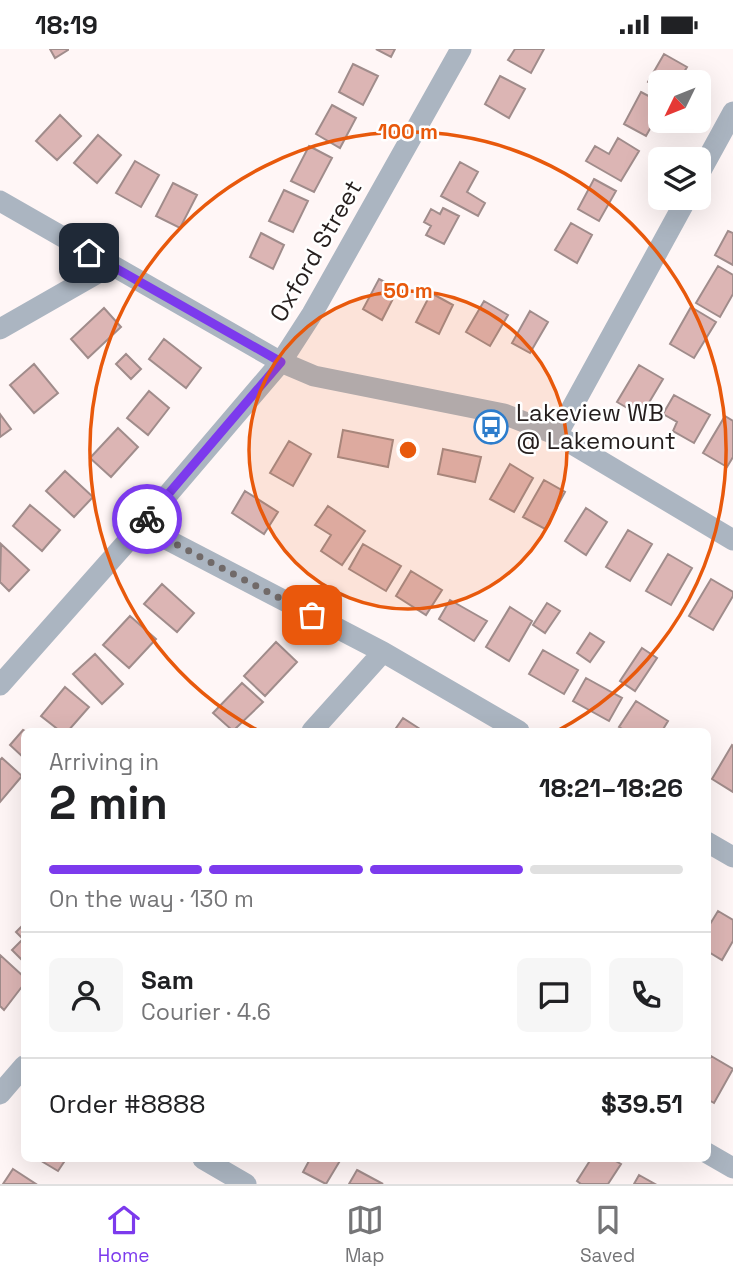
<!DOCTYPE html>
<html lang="en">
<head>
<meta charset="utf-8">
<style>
	:root { --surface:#fff; --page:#f6f6f6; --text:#202124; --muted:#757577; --line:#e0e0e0; --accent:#7c3aed }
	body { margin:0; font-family:"Space Grotesk",sans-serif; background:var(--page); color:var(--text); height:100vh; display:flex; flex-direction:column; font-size:26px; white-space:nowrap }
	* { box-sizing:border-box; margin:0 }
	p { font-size:23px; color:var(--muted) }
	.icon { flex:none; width:38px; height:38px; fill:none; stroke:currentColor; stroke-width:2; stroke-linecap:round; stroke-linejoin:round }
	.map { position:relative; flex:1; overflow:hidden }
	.panel { position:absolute; left:21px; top:679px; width:690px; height:434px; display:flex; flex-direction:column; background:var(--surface); border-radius:10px; box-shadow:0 7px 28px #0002 }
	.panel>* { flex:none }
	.needle { width:46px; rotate:227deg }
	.controls { position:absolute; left:648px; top:21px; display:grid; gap:14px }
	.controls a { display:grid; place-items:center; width:63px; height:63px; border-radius:10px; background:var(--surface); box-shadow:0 7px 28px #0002; font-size:35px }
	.pin { position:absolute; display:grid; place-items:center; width:60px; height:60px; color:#fff; margin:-30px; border-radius:14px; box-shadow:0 4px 10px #0006 }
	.courier { position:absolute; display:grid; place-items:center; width:70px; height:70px; margin:-35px; border:5px solid #7c3aed; border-radius:50%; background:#fff; color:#222; box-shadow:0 2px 9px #0007 }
	.overview em { font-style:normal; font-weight:600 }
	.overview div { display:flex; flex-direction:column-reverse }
	.overview { display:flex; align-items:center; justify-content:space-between; height:119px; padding:0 28px }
	h1 { font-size:46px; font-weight:600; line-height:52px }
	.bar { display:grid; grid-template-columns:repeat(4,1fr); gap:10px 7px; align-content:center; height:84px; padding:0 28px }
	.bar i { height:9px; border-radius:5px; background:var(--line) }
	.bar .selected { background:var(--accent) }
	.bar p { grid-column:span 4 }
	.line { display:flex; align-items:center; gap:18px; padding:0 28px; border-top:2px solid var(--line) }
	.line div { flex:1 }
	.round { display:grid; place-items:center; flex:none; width:74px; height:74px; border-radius:10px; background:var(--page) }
	.status { display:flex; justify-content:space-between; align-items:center; height:49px; padding:0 35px; background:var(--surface); direction:ltr }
	.status svg { height:19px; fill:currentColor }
	.tab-bar { display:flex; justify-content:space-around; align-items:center; height:98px; border-top:2px solid var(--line); background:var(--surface); font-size:19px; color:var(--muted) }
	.tab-bar a { display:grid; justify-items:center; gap:4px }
	.tab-bar .selected { color:var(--accent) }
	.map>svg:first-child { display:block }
	.building { fill:#dcb5b4; stroke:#a08c8b; stroke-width:2 }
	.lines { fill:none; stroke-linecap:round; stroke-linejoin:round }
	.minor { stroke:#abb5c1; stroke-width:21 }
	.done { stroke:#716a69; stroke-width:7; stroke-dasharray:0 12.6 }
	.route { stroke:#7c3aed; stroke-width:9 }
	.ring { fill:none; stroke:#e8590c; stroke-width:3.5 }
	.labels { text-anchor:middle; stroke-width:5; stroke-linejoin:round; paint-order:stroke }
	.street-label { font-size:24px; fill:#251e1d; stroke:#fff }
	.poi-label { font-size:24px; fill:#251e1d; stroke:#fff; text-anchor:start }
	.centre { fill:#e8590c; stroke:#fff; stroke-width:3.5 }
	.ring-label { font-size:21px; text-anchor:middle; font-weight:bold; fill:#e8590c; stroke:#fff; stroke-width:5; stroke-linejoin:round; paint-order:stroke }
</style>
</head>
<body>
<div class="status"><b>18:19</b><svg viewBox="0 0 49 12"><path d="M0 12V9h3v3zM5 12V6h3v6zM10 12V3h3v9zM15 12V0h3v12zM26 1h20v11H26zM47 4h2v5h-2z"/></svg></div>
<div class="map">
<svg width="733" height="1135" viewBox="0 0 733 1135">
	<rect width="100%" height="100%" fill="#fff6f6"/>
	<path class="building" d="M50,0H68V1L55,9Z
		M376,0H395L391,8Z
		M515,0H544L531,24L508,11Z
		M664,5L687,18L678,33H660V40L648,33Z
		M353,15L378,27L363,56L339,43Z
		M500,27L525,40L509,69L485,55Z
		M641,43L660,53V62L646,87L624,75Z
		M332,56L356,69L340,99L316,85Z
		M60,66L81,87L57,111L36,92Z
		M98,86L121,106L97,134L74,114Z
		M618,89L639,102L621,132L586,112L595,97L609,105Z
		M309,97L332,109L314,143L291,132Z
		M135,112L159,126L141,158L116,144Z
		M460,113L478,123L467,143L485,154L478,167L441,147Z
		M594,130L616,142L599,172L578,160Z
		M173,134L197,146L180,179L156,167Z
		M284,141L308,152L293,183L269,172Z
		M443,159L459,167L444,195L426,186L431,177L424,173L431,160L440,165Z
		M571,174L592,186L577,214L555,201Z
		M728,182L733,184V216L715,206Z
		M261,184L284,196L273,220L250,208Z
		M718,217L733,226V245L720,268L696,254Z
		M379,230L398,240L382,271L363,260Z
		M431,244L453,256L439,285L416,273Z
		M484,252L508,266L490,297L466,283Z
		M691,258L716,273L694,309L670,295Z
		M104,259L121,278L88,309L71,290Z
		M530,262L548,273L530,304L512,294Z
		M164,290L201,319L186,339L149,310Z
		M126,305L141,320L131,330L116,315Z
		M34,315L58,344L34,364L10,336Z
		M639,316L663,330L641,367L617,353Z
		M149,342L169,359L148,386L127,369Z
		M674,346L710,366L694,394L673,382L677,373L663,365Z
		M0,365L11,380L0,388Z
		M725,367L733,372V408L727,418L703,404Z
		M118,379L138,398L111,428L90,409Z
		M343,381L393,391L388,418L338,408Z
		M289,392L311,405L293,437L270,424Z
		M443,400L481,408L475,433L438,425Z
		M510,415L533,429L514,463L490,450Z
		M65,422L93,448L74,468L46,442Z
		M544,431L565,443L545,480L523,468Z
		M245,442L278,463L264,485L232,464Z
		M30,456L60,481L42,502L13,477Z
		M328,457L365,482L342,516L321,502L331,486L315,476Z
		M586,459L607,473L586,506L565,492Z
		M628,481L652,495L630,532L606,518Z
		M1,495L29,521L9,542L0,533Z
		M363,495L401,517L386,542L349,520Z
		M668,505L692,519L671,556L646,542Z
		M411,522L442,541L426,566L396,547Z
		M711,530L733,543V547L713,581L689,567Z
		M162,535L194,564L177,583L144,555Z
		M450,551L487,572L474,592L439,570Z
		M547,554L560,562L545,584L533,576Z
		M510,558L532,572L509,612L486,598Z
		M130,567L156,590L129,619L103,596Z
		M590,584L604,593L590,613L577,604Z
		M276,593L297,613L265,647L244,627Z
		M642,599L657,609L635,642L620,632Z
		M543,601L578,621L564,645L529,625Z
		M95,605L123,635L102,655L73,625Z
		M586,629L622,649L609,672L573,652Z
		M242,634L263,653L233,682L213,664Z
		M65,638L89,658L68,682H60L41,667Z
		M636,652L668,672L662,682H626L619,678Z
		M403,669L423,682H394Z
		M23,681L25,682L24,709L10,696Z
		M732,696L733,697V743L712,730Z
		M2,709L22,727L0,753V711Z
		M718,862L733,871V892L722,911L707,902V880Z
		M24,875V913L12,901L23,890L16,883Z
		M0,906L24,928V935L4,961L0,957Z
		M711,1007L733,1020L714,1054L707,1050V1012Z
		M38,1110H66L58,1122Z
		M310,1110H341L326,1135L303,1123Z
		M591,1110H612L621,1115L608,1135H581L577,1132Z
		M13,1120L36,1135H3Z
		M357,1121L383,1135H349Z
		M639,1126L655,1135H634Z"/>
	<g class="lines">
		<path class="minor" d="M698,127L733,63
			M0,152L281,313L314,327L504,365L557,386L733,491
			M0,280L112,216
			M557,386L687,149
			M141,477L383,603L519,682
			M0,636L141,477L281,313L312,265L461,0
			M312,682L383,603
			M707,793L733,808
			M0,1045L24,1017
			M707,1104L733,1119
			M203,1110L246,1135"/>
	</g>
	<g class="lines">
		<path class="done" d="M147,470L141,477L312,566"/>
		<path class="route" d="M89,204L281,313L147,470"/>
	</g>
	<circle cx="408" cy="401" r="159" fill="#e8590c" fill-opacity=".12"/>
	<g class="ring">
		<circle cx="408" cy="401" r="159"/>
		<path d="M259 682A318 318 0 1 1 557 682"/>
	</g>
	<defs>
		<symbol id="bus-ring" viewBox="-11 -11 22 22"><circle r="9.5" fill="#fff" stroke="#2d7dcc" stroke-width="1.5"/><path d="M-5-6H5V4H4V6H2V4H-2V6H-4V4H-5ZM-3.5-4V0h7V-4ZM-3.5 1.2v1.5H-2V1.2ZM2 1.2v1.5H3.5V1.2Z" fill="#2d7dcc"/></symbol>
	</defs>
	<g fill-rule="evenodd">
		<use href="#bus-ring" x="472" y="359" width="38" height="38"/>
	</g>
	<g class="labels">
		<g class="street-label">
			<text transform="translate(316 202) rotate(-60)" y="8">Oxford Street</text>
		</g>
		<g class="poi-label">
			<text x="516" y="372">Lakeview WB<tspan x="516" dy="28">@ Lakemount</tspan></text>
		</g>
	</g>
	<circle cx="408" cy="401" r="10" class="centre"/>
	<g class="ring-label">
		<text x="408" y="90">100 m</text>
		<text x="408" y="249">50 m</text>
	</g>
</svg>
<div class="controls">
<a><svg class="needle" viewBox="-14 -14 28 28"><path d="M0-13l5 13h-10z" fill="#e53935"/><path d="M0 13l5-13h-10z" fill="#757577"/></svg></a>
<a><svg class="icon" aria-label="layers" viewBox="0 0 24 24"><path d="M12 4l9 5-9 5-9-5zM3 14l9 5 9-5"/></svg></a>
</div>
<div class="pin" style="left:312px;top:566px;background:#ea580c"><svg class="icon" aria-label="bag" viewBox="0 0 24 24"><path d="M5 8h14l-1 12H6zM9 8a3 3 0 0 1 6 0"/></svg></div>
<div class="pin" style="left:89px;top:204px;background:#1f2937"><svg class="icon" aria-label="home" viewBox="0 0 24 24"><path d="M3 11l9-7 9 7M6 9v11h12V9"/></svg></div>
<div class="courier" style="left:147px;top:470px"><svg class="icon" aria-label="bike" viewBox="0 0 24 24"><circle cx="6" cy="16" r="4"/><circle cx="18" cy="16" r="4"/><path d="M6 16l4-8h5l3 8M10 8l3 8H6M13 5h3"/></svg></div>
<section class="panel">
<div class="overview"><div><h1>2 min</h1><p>Arriving in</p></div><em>18:21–18:26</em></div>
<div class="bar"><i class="selected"></i><i class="selected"></i><i class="selected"></i><i></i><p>On the way · 130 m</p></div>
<div class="line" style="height:126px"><a class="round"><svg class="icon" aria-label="person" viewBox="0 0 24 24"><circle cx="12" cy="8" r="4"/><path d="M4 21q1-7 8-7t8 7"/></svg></a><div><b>Sam</b><p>Courier · 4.6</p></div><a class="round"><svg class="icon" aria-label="chat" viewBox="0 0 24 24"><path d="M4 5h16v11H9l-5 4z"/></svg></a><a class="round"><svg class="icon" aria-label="phone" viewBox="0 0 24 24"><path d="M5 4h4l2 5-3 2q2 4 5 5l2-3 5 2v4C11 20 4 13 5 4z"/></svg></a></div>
<div class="line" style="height:91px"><div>Order #8888</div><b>$39.51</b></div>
</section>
</div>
<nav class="tab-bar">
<a class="selected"><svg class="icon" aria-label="home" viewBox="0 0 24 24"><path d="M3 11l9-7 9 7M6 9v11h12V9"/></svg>Home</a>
<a><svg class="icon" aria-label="map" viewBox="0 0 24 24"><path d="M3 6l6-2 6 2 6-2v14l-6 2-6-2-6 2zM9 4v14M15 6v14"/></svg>Map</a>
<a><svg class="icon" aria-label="saved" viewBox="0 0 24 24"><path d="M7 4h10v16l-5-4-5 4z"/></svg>Saved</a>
</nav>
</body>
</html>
